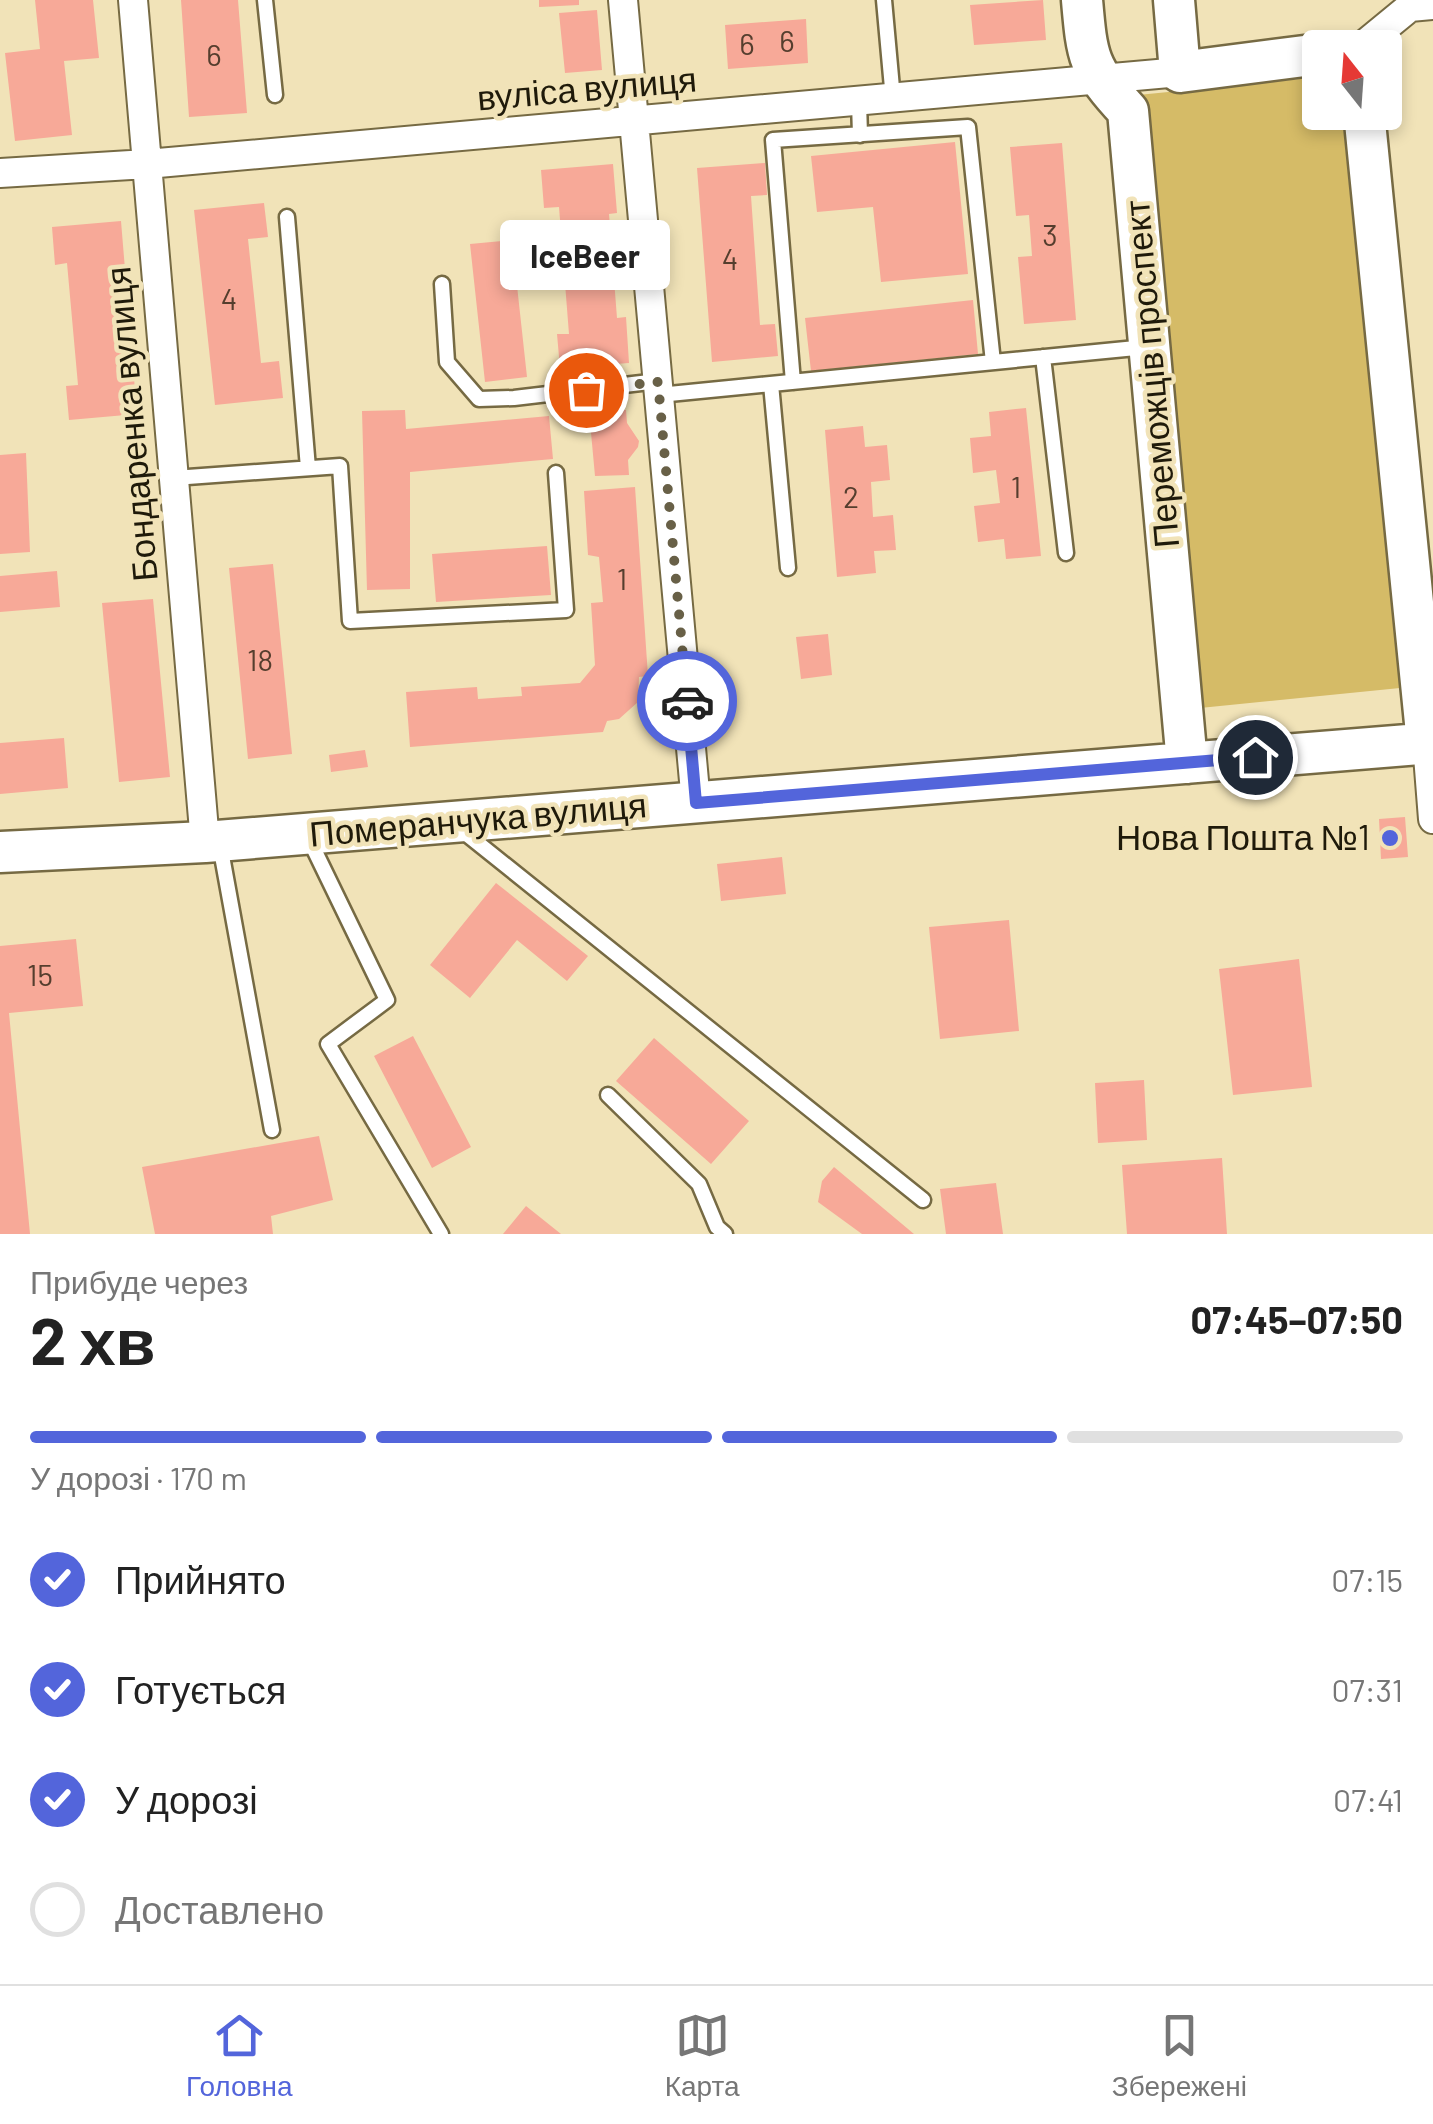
<!DOCTYPE html>
<html lang="uk">
<head>
<meta charset="utf-8">
<style>
	:root { --surface:#fff; --page:#f2f2f2; --text:#222; --muted:#767676; --line:#e0e0e0; --accent:#5365db }
	body { margin:0; font-family:Barlow,sans-serif; background:var(--page); color:var(--text); height:100vh; display:flex; flex-direction:column; font-size:38px; white-space:nowrap }
	* { box-sizing:border-box; margin:0 }
	p { font-size:32px; color:var(--muted) }
	.icon { flex:none; width:55px; height:55px; fill:none; stroke:currentColor; stroke-width:2; stroke-linecap:round; stroke-linejoin:round }
	.map { position:relative; height:1234px; overflow:hidden }
	.sheet { display:flex; flex-direction:column; background:var(--surface); flex:1 }
	.sheet>* { flex:none }
	.needle { width:65px; rotate:343deg }
	.tools { position:absolute; left:1302px; top:30px; display:grid; gap:20px }
	.tools a { display:grid; place-items:center; width:100px; height:100px; border-radius:10px; background:var(--surface); box-shadow:0 5px 15px #0003; font-size:50px }
	.pin { position:absolute; display:grid; place-items:center; width:85px; height:85px; color:#fff; margin:-42px; border:5px solid #fff; border-radius:50%; box-shadow:0 2px 10px #0007 }
	.courier { position:absolute; display:grid; place-items:center; width:100px; height:100px; margin:-50px; border:8px solid #5365db; border-radius:50%; background:#fff; color:#222; box-shadow:0 2px 12px #0007 }
	.bubble { position:absolute; height:70px; border-radius:10px; background:var(--surface); box-shadow:0 5px 15px #0003; font-size:32px; font-weight:700; line-height:70px; text-align:center }
	.overview em { font-style:normal; font-weight:700 }
	.overview div { display:flex; flex-direction:column-reverse }
	.overview { display:flex; align-items:center; justify-content:space-between; height:170px; padding:0 30px }
	h1 { font-size:65px; font-weight:700; line-height:75px }
	.bar { display:grid; grid-template-columns:repeat(4,1fr); gap:15px 10px; align-content:center; height:120px; padding:0 30px }
	.bar i { height:12px; border-radius:8px; background:var(--line) }
	.bar .on { background:var(--accent) }
	.bar p { grid-column:span 4 }
	ol { padding:0 30px; list-style:none }
	li { display:flex; align-items:center; gap:30px; height:110px }
	li p { margin-inline-start:auto }
	li .icon { padding:10px; border-radius:50%; background:var(--accent); color:#fff; stroke-width:4 }
	li:last-child { color:var(--muted) }
	li i { width:55px; height:55px; border:5px solid var(--line); border-radius:50% }
	.tabs { display:flex; justify-content:space-around; align-items:center; height:140px; border-top:2px solid var(--line); background:var(--surface); font-size:28px; color:var(--muted) }
	.tabs a { display:grid; justify-items:center; gap:5px }
	.tabs .on { color:var(--accent) }
	.map>svg:first-child { display:block }
	.green { fill:#d5bb67 }
	.building { fill:#f7a998 }
	.lines { fill:none; stroke-linecap:round; stroke-linejoin:round }
	.lane-casing { stroke:#766a43; stroke-width:19 }
	.street-casing { stroke:#766a43; stroke-width:32 }
	.secondary-casing { stroke:#766a43; stroke-width:45 }
	.lane { stroke:#fff; stroke-width:14 }
	.street { stroke:#fff; stroke-width:28 }
	.secondary { stroke:#fff; stroke-width:40 }
	.done { stroke:#686047; stroke-width:10; stroke-dasharray:0 18 }
	.route { stroke:#5365db; stroke-width:12 }
	.poi-dot { fill:#5365db; stroke:#f1e3b8; stroke-width:4 }
	.labels { text-anchor:middle; stroke-width:9; stroke-linejoin:round; paint-order:stroke }
	.number-label { font-size:30px; fill:#553e2e }
	.street-label { font-size:35px; fill:#1f1a0a; stroke:#f1e3b8 }
	.poi-label { font-size:35px; fill:#1f1a0a; stroke:#f1e3b8; text-anchor:end }
</style>
</head>
<body>
<div class="map">
<svg width="1433" height="1234" viewBox="0 0 1433 1234">
	<rect width="100%" height="100%" fill="#f1e3b8"/>
	<path class="green" d="M1320,77V112L1342,113L1400,688L1200,708L1138,95Z"/>
	<path class="building" d="M35,0H93L99,58L64,61L72,135L15,141L5,53L40,49Z
		M181,0H238L247,113L189,117Z
		M539,0H579V5L539,7Z
		M1043,0L1046,40L974,45L970,5Z
		M597,10L602,70L565,73L559,13Z
		M806,19L808,63L728,69L725,25Z
		M955,142L968,274L881,282L873,207L817,212L811,156Z
		M1062,143L1076,320L1024,324L1018,257L1032,256L1029,215L1016,216L1010,147Z
		M765,163L767,195L751,196L760,325L775,324L778,356L712,362L697,168Z
		M613,164L617,213L609,214L617,318L626,317L629,363L560,368L557,334H569L559,207L544,208L541,170Z
		M264,203L268,237L248,239L261,363L279,361L283,398L215,405L194,210Z
		M121,221L137,414L69,420L66,386L78,385L67,263L55,265L52,227Z
		M512,240L527,377L485,382L470,244Z
		M973,300L978,354L811,371L805,318Z
		M1026,408L1041,556L1006,559L1004,539L978,542L974,506L1000,503L996,470L973,473L970,438L991,436L989,412Z
		M405,410L406,429L549,416L553,459L410,472V589L367,590L362,411Z
		M626,410L627,423L639,441L638,447L628,460L629,475L595,476L589,411Z
		M863,426L865,447L887,445L890,480L871,482L873,517L893,515L896,550L874,551L876,573L837,577L825,430Z
		M26,453L30,552L0,554V455Z
		M635,487L648,676L639,677L638,702L619,719L607,721L603,732L410,747L406,692L477,687L478,699L522,696L521,687L580,683L595,665L591,603L603,602L599,557L588,555L584,491Z
		M547,546L551,595L436,602L432,554Z
		M273,564L292,754L248,759L229,568Z
		M57,571L60,607L0,612V576Z
		M153,599L170,777L119,782L102,603Z
		M828,634L832,675L801,679L796,637Z
		M64,738L68,788L0,794V743Z
		M365,750L368,767L331,772L329,755Z
		M1405,817L1408,857L1381,859L1379,819Z
		M782,857L786,894L721,901L717,864Z
		M496,883L588,956L567,981L517,940L470,998L430,965Z
		M1009,920L1019,1031L940,1039L929,927Z
		M76,939L83,1006L9,1013L30,1234H0V946Z
		M1299,959L1312,1087L1233,1095L1219,969Z
		M413,1036L471,1147L432,1168L374,1056Z
		M654,1038L749,1121L711,1164L616,1081Z
		M1144,1080L1147,1140L1098,1143L1095,1083Z
		M319,1136L333,1200L271,1216L273,1234H155L142,1167Z
		M1222,1158L1227,1234H1127L1122,1165Z
		M834,1167L914,1234H862L818,1202L822,1181Z
		M996,1183L1003,1234H946L940,1189Z
		M526,1206L561,1234H503Z"/>
	<g class="lines">
		<defs>
			<path id="lane" d="M265,0L275,95
				M884,0L893,99
				M859,102L860,135
				M287,217L308,468
				M442,284L447,362L479,399L514,398L658,381
				M1043,357L1066,553
				M793,382L773,140L968,127L993,362
				M771,384L788,568
				M659,395L1146,347
				M174,478L340,466L350,621L566,610L556,473
				M459,828L923,1200
				M309,839L387,1000L328,1044L441,1234
				M220,845L272,1130
				M608,1095L699,1184L717,1227L725,1234"/>
			<path id="street" d="M133,0L205,842
				M623,0L696,803
				M1360,48L1410,7L1433,5
				M0,173L147,164L1180,72
				M1427,743L1433,819"/>
			<path id="secondary" d="M1082,0C1087,58 1088,68 1128,111L1187,763
				M1174,0L1180,72L1320,54
				M1364,112L1427,743
				M0,852L205,842L1433,743"/>
		</defs>
		<use href="#lane" class="lane-casing"/>
		<use href="#street" class="street-casing"/>
		<use href="#secondary" class="secondary-casing"/>
		<use href="#lane" class="lane"/>
		<use href="#street" class="street"/>
		<use href="#secondary" class="secondary"/>
	</g>
	<g class="lines">
		<path class="done" d="M586,390L658,382L687,701"/>
		<path class="route" d="M687,701L696,803L1255,757"/>
	</g>
	<circle class="poi-dot" cx="1390" cy="838" r="10"/>
	<g class="labels">
		<g class="number-label">
			<text x="787" y="52">6</text>
			<text x="747" y="55">6</text>
			<text x="214" y="66">6</text>
			<text x="1050" y="246">3</text>
			<text x="730" y="270">4</text>
			<text x="229" y="310">4</text>
			<text x="1016" y="498">1</text>
			<text x="851" y="508">2</text>
			<text x="622" y="590">1</text>
			<text x="260" y="671">18</text>
			<text x="40" y="986">15</text>
		</g>
		<g class="street-label">
			<text transform="translate(587 89) rotate(-5)" y="12">вуліса вулиця</text>
			<text transform="translate(1152 374) rotate(-95)" y="12">Переможців проспект</text>
			<text transform="translate(132 424) rotate(-95)" y="12">Бондаренка вулиця</text>
			<text transform="translate(478 820) rotate(-5)" y="12">Померанчука вулиця</text>
		</g>
		<g class="poi-label">
			<text x="1370" y="850">Нова Пошта №1</text>
		</g>
	</g>
</svg>
<div class="tools">
<a><svg class="needle" viewBox="-14 -14 28 28"><path d="M0-13l5 13h-10z" fill="#e53935"/><path d="M0 13l5-13h-10z" fill="#767676"/></svg></a>
</div>
<div class="pin" style="left:586px;top:390px;background:#ea580c"><svg class="icon" aria-label="bag" viewBox="0 0 24 24"><path d="M5 8h14l-1 12H6zM9 8a3 3 0 0 1 6 0"/></svg></div>
<div class="pin" style="left:1255px;top:757px;background:#1f2937"><svg class="icon" aria-label="home" viewBox="0 0 24 24"><path d="M3 11l9-7 9 7M6 9v11h12V9"/></svg></div>
<div class="courier" style="left:687px;top:701px"><svg class="icon" aria-label="car" viewBox="0 0 24 24"><path d="M5 17H2v-5l4-1 3-4h7l3 4 3 1v5h-3M9 17h6M6 11h13"/><circle cx="7" cy="17" r="2"/><circle cx="17" cy="17" r="2"/></svg></div>
<div class="bubble" style="left:500px;top:220px;width:170px">IceBeer</div>
</div>
<section class="sheet">
<div class="overview"><div><h1>2 хв</h1><p>Прибуде через</p></div><em>07:45–07:50</em></div>
<div class="bar"><i class="on"></i><i class="on"></i><i class="on"></i><i></i><p>У дорозі · 170 m</p></div>
<ol>
<li><svg class="icon" aria-label="check" viewBox="0 0 24 24"><path d="M5 12l5 5 9-10"/></svg>Прийнято<p>07:15</p></li>
<li><svg class="icon" aria-label="check" viewBox="0 0 24 24"><path d="M5 12l5 5 9-10"/></svg>Готується<p>07:31</p></li>
<li><svg class="icon" aria-label="check" viewBox="0 0 24 24"><path d="M5 12l5 5 9-10"/></svg>У дорозі<p>07:41</p></li>
<li><i></i>Доставлено</li>
</ol>
</section>
<nav class="tabs">
<a class="on"><svg class="icon" aria-label="home" viewBox="0 0 24 24"><path d="M3 11l9-7 9 7M6 9v11h12V9"/></svg>Головна</a>
<a><svg class="icon" aria-label="map" viewBox="0 0 24 24"><path d="M3 6l6-2 6 2 6-2v14l-6 2-6-2-6 2zM9 4v14M15 6v14"/></svg>Карта</a>
<a><svg class="icon" aria-label="saved" viewBox="0 0 24 24"><path d="M7 4h10v16l-5-4-5 4z"/></svg>Збережені</a>
</nav>
</body>
</html>
